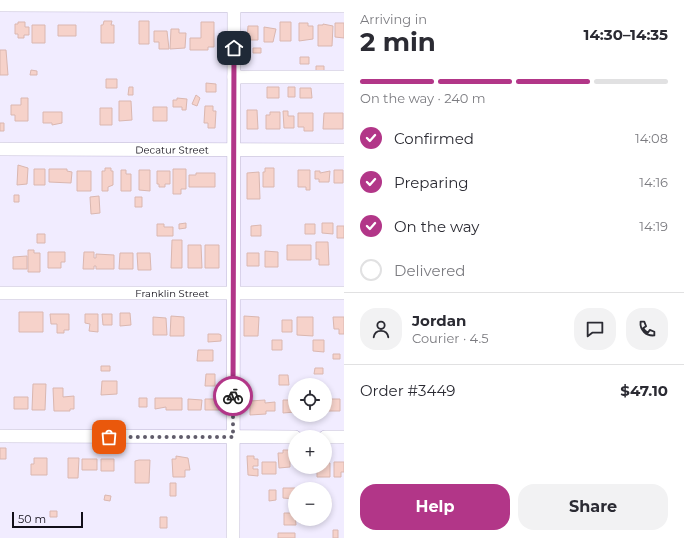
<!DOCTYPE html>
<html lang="en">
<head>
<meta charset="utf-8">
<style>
	:root { --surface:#fff; --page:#f2f2f3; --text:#2b2b33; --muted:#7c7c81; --line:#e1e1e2; --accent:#b23688 }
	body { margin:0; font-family:Montserrat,sans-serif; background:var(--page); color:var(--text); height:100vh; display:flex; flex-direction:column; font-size:15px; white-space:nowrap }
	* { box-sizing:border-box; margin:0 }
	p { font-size:13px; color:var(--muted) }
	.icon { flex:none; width:22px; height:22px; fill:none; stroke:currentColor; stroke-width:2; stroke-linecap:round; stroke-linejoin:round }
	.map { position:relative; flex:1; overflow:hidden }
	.side { display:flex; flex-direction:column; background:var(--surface); width:340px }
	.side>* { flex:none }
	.controls { position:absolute; left:288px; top:378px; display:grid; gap:8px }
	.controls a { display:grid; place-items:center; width:44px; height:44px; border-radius:50%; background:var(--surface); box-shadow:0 2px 6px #0003; font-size:20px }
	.scale { position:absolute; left:12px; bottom:10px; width:71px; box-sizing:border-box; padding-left:4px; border:2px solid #120f19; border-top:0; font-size:11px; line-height:14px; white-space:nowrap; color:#120f19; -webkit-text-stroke:3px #f1ecff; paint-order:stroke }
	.pin { position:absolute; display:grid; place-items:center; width:34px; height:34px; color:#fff; margin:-17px; border-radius:8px; box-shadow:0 2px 6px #0006 }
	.courier { position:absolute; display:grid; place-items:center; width:40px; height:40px; margin:-20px; border:3px solid #b23688; border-radius:50%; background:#fff; color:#222; box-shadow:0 1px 5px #0007 }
	.summary em { font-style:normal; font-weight:700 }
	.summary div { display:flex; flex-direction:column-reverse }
	.summary { display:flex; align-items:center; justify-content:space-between; height:68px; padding:0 16px }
	h1 { font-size:26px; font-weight:700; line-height:30px }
	.bar { display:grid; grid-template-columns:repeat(4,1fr); gap:6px 4px; align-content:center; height:48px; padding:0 16px }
	.bar i { height:5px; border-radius:3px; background:var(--line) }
	.bar .on { background:var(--accent) }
	.bar p { grid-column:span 4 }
	.line { display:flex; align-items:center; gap:10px; padding:0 16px; border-top:1px solid var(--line) }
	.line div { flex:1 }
	.round { display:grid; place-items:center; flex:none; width:42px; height:42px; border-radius:16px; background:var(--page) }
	ol { padding:0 16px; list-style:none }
	li { display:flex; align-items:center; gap:12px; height:44px }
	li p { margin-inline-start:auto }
	li .icon { padding:4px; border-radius:50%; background:var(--accent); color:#fff; stroke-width:4 }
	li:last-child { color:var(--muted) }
	li i { width:22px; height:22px; border:2px solid var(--line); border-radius:50% }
	.cta { display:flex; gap:8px; margin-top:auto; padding:8px 16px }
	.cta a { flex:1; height:46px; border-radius:16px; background:var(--accent); color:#fff; font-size:16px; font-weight:700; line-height:46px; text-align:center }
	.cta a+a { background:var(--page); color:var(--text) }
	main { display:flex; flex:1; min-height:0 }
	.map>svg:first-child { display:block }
	.building { fill:#f6d2ca; stroke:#dab7b0 }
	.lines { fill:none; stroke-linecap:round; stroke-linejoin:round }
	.minor-casing { stroke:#bfb7d5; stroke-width:14 }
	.minor { stroke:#fff; stroke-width:13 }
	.done { stroke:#605c6a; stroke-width:4; stroke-dasharray:0 7.2 }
	.route { stroke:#b23688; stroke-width:5 }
	.labels { text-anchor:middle; stroke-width:3.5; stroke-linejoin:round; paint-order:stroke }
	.street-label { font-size:10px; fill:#120f19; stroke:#f1ecff }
</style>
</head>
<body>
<main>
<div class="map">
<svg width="344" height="538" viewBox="0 0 344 538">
	<rect width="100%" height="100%" fill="#f1ecff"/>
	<path class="building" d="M104,21H112L111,25H114V43H101V25H103Z
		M139,21H149V44H139Z
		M18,22H25V27H29V35H24V38H18V34H15V24H18Z
		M201,22H214V47H208V50H190V38H201Z
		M280,22H291V41H280Z
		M299,23H308V26H313V39L299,41Z
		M335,23H344V38L335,37Z
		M323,24L333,26L332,46H318V25H323Z
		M32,25H45V43H32Z
		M58,25H76V36H58Z
		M248,26H258V40H247Z
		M264,27L276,29L273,42H264Z
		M171,29H179V33H186L185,48L170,49Z
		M154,31H167L169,49H159V42H154Z
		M253,48H261V53H253Z
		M0,50H6L8,75H0Z
		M300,57H309V64H300Z
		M316,66H324V72H316Z
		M31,70L37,71V75H30Z
		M106,79H117V88H106Z
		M206,83L216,84V92H206Z
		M129,87H133V95H128Z
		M267,87H279V98H267Z
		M288,87H295V97H288Z
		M300,88H311L312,98H300Z
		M196,95L200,98L197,106L192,104Z
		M21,98H28V121H15V115H11V105H21Z
		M177,98L187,99L186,110H182V107H173V100H177Z
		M119,101H131L132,120L119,121Z
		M205,106H213V111H216L215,128H208V123H204Z
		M153,107H167V121H153Z
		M100,108H112V125H100Z
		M247,110H257L258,129H247Z
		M283,111H288V116H294V128H284Z
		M43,112H62V123L52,125V123H43Z
		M270,112H280V129H266V115H270Z
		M298,113H313V131H304V127H298Z
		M324,113H343V129H323Z
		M0,123H4V131H0Z
		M18,165L28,168L27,184L17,185Z
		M105,168H111V171H113V185L108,187V191H102V171H105Z
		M265,168H274V187H263V172H265Z
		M34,169H45V185H34Z
		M49,169H67V171L72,172L71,183L49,182Z
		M173,169H186V189H181V194H173Z
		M121,170H126V174H131V191H121Z
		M139,170H150V191L139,190Z
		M298,170H310V190H306V187H298Z
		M334,170H343V183H334Z
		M77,171H91V191H77Z
		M157,171H170V184H165V187H159V184H157Z
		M315,171H320V173L330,171L329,182H319V179H315Z
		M259,172L260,199H247V173Z
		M196,173H215V187H189V175H196Z
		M14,195H19V202H14Z
		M99,196L100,213L91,214L90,197Z
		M135,197H142V207H135Z
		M186,223V228L179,229V224Z
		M322,223H333V234L322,233Z
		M157,224H164V227H173V236H157Z
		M305,224H315V234H305Z
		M261,225V236H251V226Z
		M337,226H344V238H337Z
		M37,234H45V243H37Z
		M172,240H182V268H171Z
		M316,242H328L329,265H319V259H316Z
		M188,245H201L202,268H188Z
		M205,245H219V268H205Z
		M287,245H311V260H287Z
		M28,250H34V253H40V272H28Z
		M265,251L278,252V267H265Z
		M48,252H65V262H61V268H48Z
		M84,252H94V258H96V254L114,255V269H96V266H94V269H83Z
		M120,253H133V269H119Z
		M137,253H150L151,270H138Z
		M247,253H259V266H247Z
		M27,256V269H13V257Z
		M19,312H43V332H19Z
		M120,313H130L131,325L120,326Z
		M50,314H69V330H64V333H57V324H51Z
		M85,314H98V332L89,331L90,324L85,323Z
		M102,314H112V325H103Z
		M171,316L184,317V336H170Z
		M244,316L259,317L258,336H244Z
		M153,317L166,318L167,335H153Z
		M297,317H313V336L297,335Z
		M333,317H344V334H339V329H334Z
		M282,320H292V332H282Z
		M208,334H219L221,335V341L208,342Z
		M272,340H282V350H272Z
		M313,340H324V352L313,351Z
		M198,350H213V361H197Z
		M333,354H340V359H333Z
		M101,366H110V371H101Z
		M315,368H323V374H314Z
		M206,374H215V386H205Z
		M279,375H288L289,385H279Z
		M102,381H117V394L101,395Z
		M33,384H46L45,410H32Z
		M53,388H63V397L74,396V409H70V411H54Z
		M14,397H28V409H14Z
		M139,398H147V407H139Z
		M155,398H182V410H166V407L155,409Z
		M188,399L202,400L201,410H188Z
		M205,399H219V410H205Z
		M325,399H340V411H325Z
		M265,400V403L275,402V411H266V414L250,415V401Z
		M283,400H295V412L283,413Z
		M0,448H6V459H0Z
		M283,450H290V467L279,468L278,453H283Z
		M176,456L188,458L190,470H185V477H173L172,459H176Z
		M247,456H254V459H258V466H253V469H258V476L248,475Z
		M34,458H47V475H31V464H34Z
		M68,458H79L78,478H68Z
		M82,459H97V470H82Z
		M101,459H114V471H101Z
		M139,460H150L149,483H135V461Z
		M262,462H276V474H262Z
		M334,462H344V472H341V477H334Z
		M325,463H330V477H317V467H325Z
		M170,483H176V496H170Z
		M283,488H295V499L283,498Z
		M269,490H276V500L269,501Z
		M105,495L111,496L110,501L104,500Z
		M326,500H331V505H326Z
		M50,511H57V517H50Z
		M284,513H295L296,525H284Z
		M160,517H167V528H160Z
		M300,519H313V523H300Z
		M333,530H338V538H333Z
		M278,533H295V538H278Z"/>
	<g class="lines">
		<defs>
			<g id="minor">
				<path d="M0,5L344,6"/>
				<path d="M234,77H344"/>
				<path id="s1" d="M0,149L344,150"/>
				<path id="s2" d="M0,293H344"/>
				<path d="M0,436L295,437"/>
				<path d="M325,437H344"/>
				<path d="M233,538L234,0"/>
			</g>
		</defs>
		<use href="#minor" class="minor-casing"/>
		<use href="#minor" class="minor"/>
	</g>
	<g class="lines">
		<path class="done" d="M109,437H233V396"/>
		<path class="route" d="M233,396L234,48"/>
	</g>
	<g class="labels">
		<g class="street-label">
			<text dy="4" stroke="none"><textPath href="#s1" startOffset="172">Decatur Street</textPath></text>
			<text dy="4" stroke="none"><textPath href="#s2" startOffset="172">Franklin Street</textPath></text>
		</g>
	</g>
</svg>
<div class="controls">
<a><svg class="icon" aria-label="locate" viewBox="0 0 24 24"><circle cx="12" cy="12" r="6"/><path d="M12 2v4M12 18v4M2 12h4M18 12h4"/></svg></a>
<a>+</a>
<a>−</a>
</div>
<div class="scale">50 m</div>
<div class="pin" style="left:109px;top:437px;background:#ea580c"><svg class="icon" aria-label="bag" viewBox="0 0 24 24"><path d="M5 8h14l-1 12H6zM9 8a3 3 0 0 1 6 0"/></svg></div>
<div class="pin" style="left:234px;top:48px;background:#1f2937"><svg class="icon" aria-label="home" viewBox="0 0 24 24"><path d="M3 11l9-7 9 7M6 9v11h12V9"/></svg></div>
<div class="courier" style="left:233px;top:396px"><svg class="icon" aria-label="bike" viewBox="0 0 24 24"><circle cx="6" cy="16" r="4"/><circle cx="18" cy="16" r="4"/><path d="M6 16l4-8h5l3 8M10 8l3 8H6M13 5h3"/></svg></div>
</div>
<section class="side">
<div class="summary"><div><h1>2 min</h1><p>Arriving in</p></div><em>14:30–14:35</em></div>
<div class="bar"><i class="on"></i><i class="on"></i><i class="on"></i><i></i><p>On the way · 240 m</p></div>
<ol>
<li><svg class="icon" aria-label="check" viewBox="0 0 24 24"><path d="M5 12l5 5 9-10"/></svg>Confirmed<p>14:08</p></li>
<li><svg class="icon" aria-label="check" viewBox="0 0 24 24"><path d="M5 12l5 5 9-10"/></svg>Preparing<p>14:16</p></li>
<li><svg class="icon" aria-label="check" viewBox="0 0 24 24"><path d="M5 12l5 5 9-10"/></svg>On the way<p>14:19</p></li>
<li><i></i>Delivered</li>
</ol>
<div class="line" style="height:72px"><a class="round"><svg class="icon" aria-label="person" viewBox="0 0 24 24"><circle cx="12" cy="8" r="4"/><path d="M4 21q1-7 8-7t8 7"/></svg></a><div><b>Jordan</b><p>Courier · 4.5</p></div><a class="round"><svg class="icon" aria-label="chat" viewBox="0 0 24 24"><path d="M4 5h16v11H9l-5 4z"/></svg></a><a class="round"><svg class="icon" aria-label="phone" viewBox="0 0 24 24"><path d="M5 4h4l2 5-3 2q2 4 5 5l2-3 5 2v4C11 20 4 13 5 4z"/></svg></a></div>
<div class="line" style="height:52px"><div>Order #3449</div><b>$47.10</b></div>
<div class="cta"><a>Help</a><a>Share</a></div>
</section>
</main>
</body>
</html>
